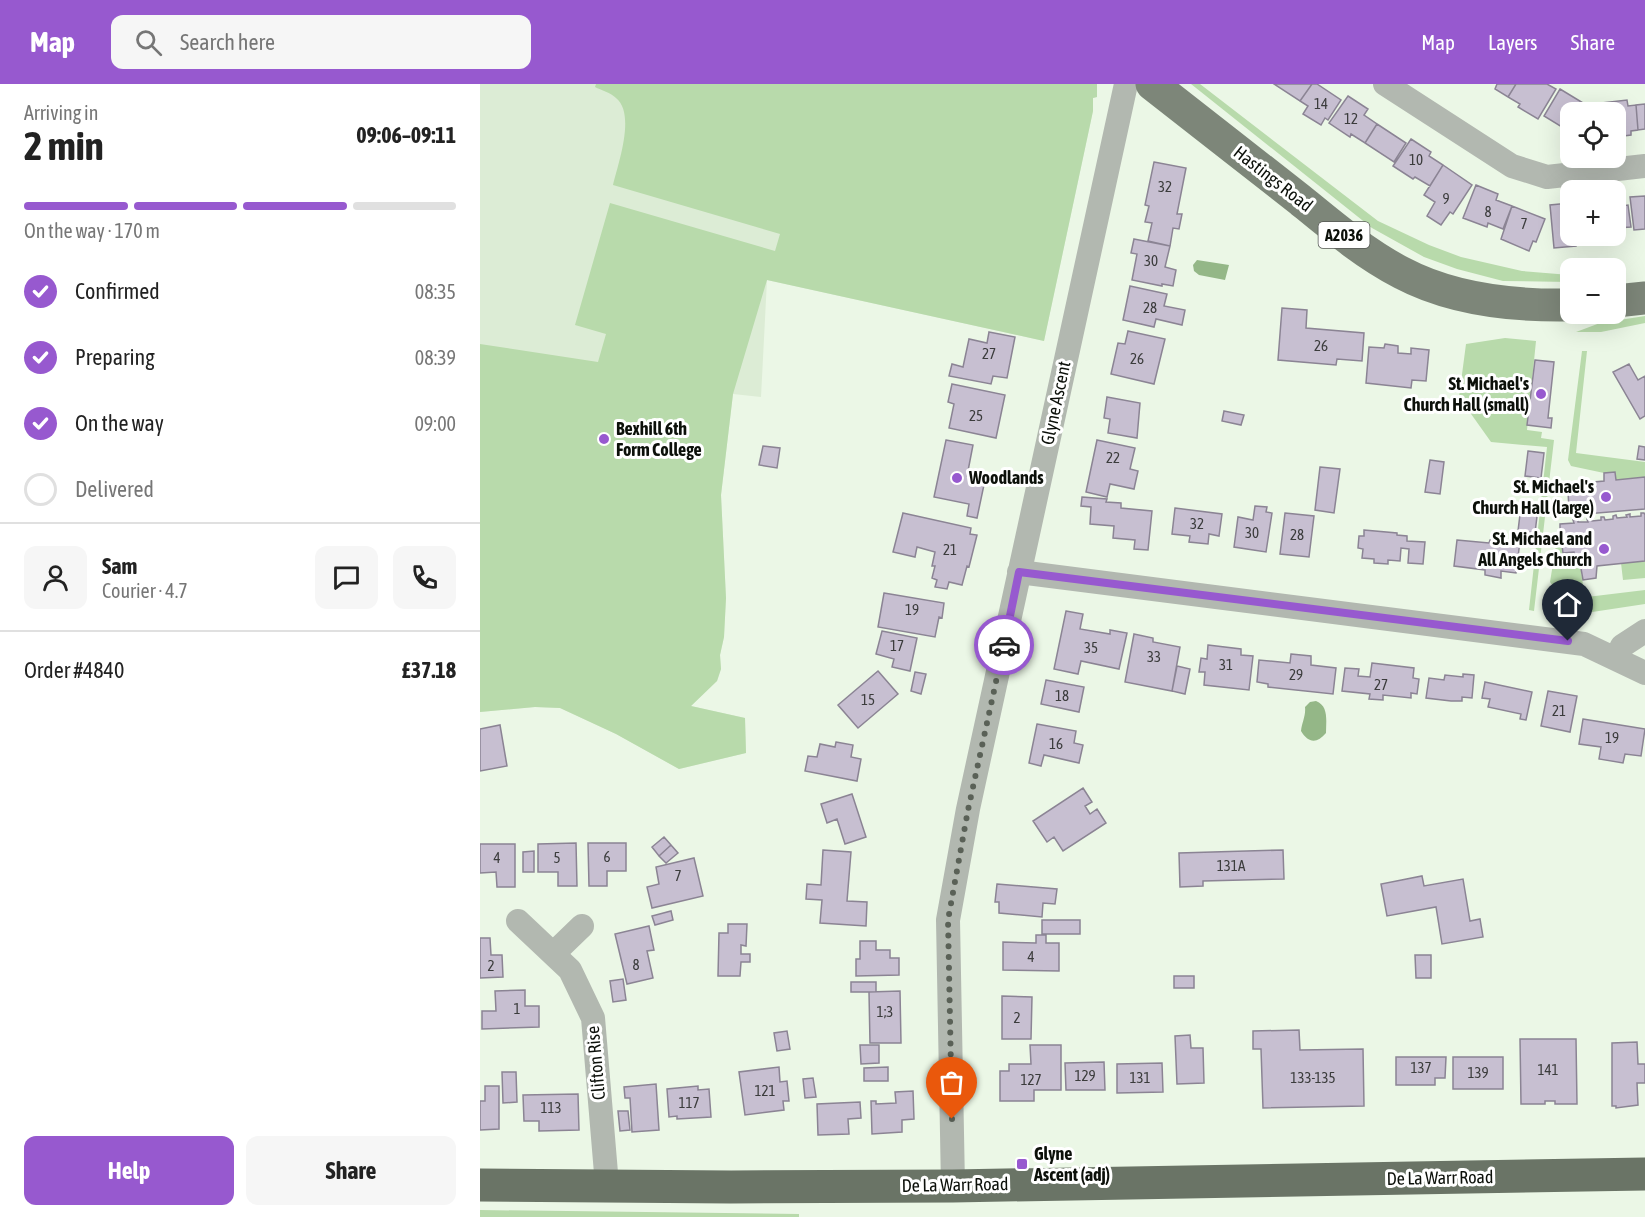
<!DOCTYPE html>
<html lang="en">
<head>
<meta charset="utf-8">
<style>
	:root { --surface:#fff; --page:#f6f6f6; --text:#222; --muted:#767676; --line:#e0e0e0; --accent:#9759cf }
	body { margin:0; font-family:"Asap Condensed",sans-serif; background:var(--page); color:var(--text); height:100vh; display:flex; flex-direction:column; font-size:22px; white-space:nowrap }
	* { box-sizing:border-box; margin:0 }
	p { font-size:20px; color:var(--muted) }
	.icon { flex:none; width:33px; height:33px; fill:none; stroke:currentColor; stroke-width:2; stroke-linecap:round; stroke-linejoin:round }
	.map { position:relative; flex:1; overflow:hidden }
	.side { display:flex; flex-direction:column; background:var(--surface); width:480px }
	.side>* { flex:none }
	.fabs { position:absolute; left:1080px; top:18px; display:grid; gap:12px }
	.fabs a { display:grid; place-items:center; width:66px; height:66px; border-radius:12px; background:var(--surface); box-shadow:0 6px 24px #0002; font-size:30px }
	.pin { position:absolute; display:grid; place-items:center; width:51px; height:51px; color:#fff; margin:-62px -26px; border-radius:50% 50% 50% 0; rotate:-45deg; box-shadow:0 0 6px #0007 }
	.pin .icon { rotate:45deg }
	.courier { position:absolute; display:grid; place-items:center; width:60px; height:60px; margin:-30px; border:4px solid #9759cf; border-radius:50%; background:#fff; color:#222; box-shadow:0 2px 8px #0007 }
	.overview em { font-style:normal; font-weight:700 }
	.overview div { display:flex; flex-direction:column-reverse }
	.overview { display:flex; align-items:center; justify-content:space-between; height:102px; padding:0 24px }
	h1 { font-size:39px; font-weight:700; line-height:45px }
	.bar { display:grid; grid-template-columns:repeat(4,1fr); gap:9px 6px; align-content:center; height:72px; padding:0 24px }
	.bar i { height:8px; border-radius:4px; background:var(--line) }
	.bar .active { background:var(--accent) }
	.bar p { grid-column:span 4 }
	.line { display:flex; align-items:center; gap:15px; padding:0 24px; border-top:2px solid var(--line) }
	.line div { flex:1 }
	.round { display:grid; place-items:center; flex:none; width:63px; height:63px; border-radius:12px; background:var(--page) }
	ol { padding:0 24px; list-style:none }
	li { display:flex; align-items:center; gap:18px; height:66px }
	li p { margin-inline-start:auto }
	li .icon { padding:6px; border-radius:50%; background:var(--accent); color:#fff; stroke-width:4 }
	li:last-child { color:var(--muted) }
	li i { width:33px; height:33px; border:3px solid var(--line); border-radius:50% }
	.cta { display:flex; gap:12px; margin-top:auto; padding:12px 24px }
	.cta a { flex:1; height:69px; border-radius:12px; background:var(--accent); color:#fff; font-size:24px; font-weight:700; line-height:69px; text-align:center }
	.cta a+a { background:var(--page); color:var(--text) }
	header { display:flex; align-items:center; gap:36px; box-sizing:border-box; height:84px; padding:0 30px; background:var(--accent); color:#fff }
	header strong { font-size:28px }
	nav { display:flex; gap:33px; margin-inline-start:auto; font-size:21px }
	.search { width:420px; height:54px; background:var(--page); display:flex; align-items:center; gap:15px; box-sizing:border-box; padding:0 21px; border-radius:12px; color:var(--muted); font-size:22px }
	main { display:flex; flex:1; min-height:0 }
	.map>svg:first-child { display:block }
	.built { fill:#dcecd5 }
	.green { fill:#b8daab }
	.water { fill:#94b787 }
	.building { fill:#c7bfd1; stroke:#8b8494; stroke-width:1.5 }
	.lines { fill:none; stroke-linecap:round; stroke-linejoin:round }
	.street { stroke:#b2b8b0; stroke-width:24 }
	.primary { stroke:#7d8679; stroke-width:33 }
	.highway { stroke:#6a7466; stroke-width:33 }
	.done { stroke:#5a6157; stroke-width:6; stroke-dasharray:0 10.8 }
	.route { stroke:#9759cf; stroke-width:8 }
	.poi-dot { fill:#9759cf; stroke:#fff; stroke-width:2 }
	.labels { text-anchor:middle; stroke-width:6; stroke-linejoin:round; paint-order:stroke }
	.number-label { font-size:15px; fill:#3b3c3c }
	.shield { fill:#fff; stroke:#555854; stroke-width:1.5 }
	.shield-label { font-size:16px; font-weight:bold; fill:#0c100a }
	.street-label { font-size:18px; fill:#0c100a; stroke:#fff }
	.poi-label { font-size:18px; font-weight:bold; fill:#0c100a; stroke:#fff; text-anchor:end }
</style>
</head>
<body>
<header>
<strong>Map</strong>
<div class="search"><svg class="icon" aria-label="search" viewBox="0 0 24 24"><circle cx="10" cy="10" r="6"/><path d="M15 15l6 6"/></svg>Search here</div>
<nav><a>Map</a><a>Layers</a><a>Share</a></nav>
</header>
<main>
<section class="side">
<div class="overview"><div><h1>2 min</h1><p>Arriving in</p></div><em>09:06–09:11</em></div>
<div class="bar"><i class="active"></i><i class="active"></i><i class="active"></i><i></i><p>On the way · 170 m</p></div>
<ol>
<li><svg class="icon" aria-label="check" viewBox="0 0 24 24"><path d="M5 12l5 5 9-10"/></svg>Confirmed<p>08:35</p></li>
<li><svg class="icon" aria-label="check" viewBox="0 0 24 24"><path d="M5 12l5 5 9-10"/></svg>Preparing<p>08:39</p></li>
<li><svg class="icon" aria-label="check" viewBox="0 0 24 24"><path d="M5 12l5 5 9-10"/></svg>On the way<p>09:00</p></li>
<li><i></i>Delivered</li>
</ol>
<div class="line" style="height:108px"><a class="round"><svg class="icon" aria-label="person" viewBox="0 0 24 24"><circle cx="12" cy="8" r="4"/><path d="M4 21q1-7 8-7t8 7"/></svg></a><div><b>Sam</b><p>Courier · 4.7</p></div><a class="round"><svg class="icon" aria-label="chat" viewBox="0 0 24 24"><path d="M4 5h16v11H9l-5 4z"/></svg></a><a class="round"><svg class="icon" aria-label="phone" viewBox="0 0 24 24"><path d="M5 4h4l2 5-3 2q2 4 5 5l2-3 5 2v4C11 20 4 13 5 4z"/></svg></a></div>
<div class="line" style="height:78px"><div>Order #4840</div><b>£37.18</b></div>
<div class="cta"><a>Help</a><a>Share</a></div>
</section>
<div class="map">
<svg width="1165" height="1133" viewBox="0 0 1165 1133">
	<rect width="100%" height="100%" fill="#ebf7e6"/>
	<path class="built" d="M0,0H617V13L613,14V27L564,257L287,196L281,313L253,310L241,411L246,514L244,553L240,571L241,585L237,597L211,622L265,634L266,669L199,685L136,650L80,624L55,623L0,628Z"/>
	<path class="green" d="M116,0H617V13L613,14V27L564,257L287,196L253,310L241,411L246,514L244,553L240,571L241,585L237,597L211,622L265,634L266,669L199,685L136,650L80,624L55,623L0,628V260L118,278L126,250L95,241L130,119L295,167L300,150L133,101C138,80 156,30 136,14C131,9 121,6 115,3Z
		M711,0H720L898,137L949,161L981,173L1042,187L1090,191V198L1023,197L977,185L944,173L892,144Z
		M1165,232V239L1121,248H1096L1120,239Z
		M1025,254L1056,257L1047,346L1062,348L1061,354L1074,356L1054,527L1049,526L1067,363L1011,358L979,313L986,260Z
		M1102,267H1107L1096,369L1165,378V393L1136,396L1135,388L1124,389L1091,382L1088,376Z
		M1078,449L1079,461H1082L1083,469L1094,468L1095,474L1099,473L1103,501L1073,502L1070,498Z
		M1165,477V494L1143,496L1141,479Z
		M1165,506V520L1099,530L1065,528L1072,519L1082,516Z
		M0,1126L319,1130V1133H0Z"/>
	<path class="water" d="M717,176L749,181L745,196L719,191L714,187L713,181Z
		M836,617C849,622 846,637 846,649C837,660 828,659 821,647C822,638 826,632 825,623L830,618Z"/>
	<path class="building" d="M794,0H832L820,17Z
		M832,0H837L861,16L848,36L845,34L841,41L823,30L828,22L820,17Z
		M1017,0H1036L1028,13L1015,5Z
		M1036,0H1067L1076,5L1058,35L1038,23L1040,20L1028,13Z
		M1080,5L1113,25L1111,28H1090V48L1064,32Z
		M868,12L888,25L884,31L897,40L885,59L871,50L870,53L849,39Z
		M1147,16L1148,22L1156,21L1158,46L1151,47V51L1136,53V28H1123L1122,19Z
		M1165,20V45L1158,46L1156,21Z
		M897,40L926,59L914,78L885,59Z
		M931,55L951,68L949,72L963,81L950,102L935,93L933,95L913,82Z
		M674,78L706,84L697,130H702L699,145L693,144L690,162L668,157L672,139L665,138L669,122L665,121Z
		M963,81L992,101L973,130L970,128L961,141L947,132L955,118L944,111Z
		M996,101L1018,110L1016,116L1032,122L1023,145L1008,139L1007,143L983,134Z
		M1165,112V145L1154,146L1150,113Z
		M1090,119V152H1095L1096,162L1074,164L1070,121Z
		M1148,121L1151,143L1136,144V123Z
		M1032,122L1065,135L1056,158L1053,157L1049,167L1021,155Z
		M654,155L690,162L685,183L696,186L693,202L682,200V202L652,196L657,170L651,169Z
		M650,202L687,210L684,222L705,226L702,241L676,235L674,243L643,236Z
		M802,224L827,226L826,244L884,249L882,277L857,275L856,281L798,276Z
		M648,247L685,255L674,300L631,290L638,259L645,260Z
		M509,248L535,253L527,294L513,292L511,300L469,292L472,280L483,283L489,255L507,259Z
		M905,260L918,262V269L931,270V264L949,266L946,297L932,296L931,304L886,299L889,263L904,264Z
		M1055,276L1074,278L1068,334H1072L1071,344L1047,341Z
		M1149,280L1158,296L1165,292V332L1160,335L1133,288Z
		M472,300L525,311L516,354L469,344L474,320L468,318Z
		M627,313L660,319L657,354L628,349L630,335L624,334Z
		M744,327L764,331L761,341L742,337Z
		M466,356L493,361L487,392L505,396L497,434L487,432L489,420L454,413Z
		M617,356L655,364L650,385L658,387L654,405L630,400L627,413L606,408Z
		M283,362L300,364L297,384L279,381Z
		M1159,362L1165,363V376L1157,375Z
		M1048,367L1064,369L1061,394L1045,392Z
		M950,376L964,378L960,410L945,408Z
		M840,383L860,385L854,429L835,426Z
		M1135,388L1136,396L1165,393V425L1094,431V424L1089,425L1088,408H1092V400L1124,397V389Z
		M602,413L627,415L626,418L641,419V424L672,427L668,466L654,465L655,456L633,454L634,442L610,440L611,423L601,422Z
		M775,422L787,423L786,428L792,429L786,468L754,463L758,433L773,436Z
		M1041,422L1058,424L1055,449L1038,447Z
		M695,424L742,430L739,452L729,450L728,460L709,458L710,452L692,450Z
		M423,429L491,444L490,450L497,451L489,483L487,482L482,501L469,498L467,505L455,503L457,496L452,494L455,482H452L455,468L437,463L435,473L413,468Z
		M805,429L834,432L829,473L800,470Z
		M1161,429H1164L1165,431V477L1117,482L1116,494L1103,496L1099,473L1095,474L1094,468L1083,469L1082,461H1080V440L1094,439L1093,436H1098V438H1108L1107,435L1111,434L1112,437L1121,436V433H1124L1125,436L1133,435V432L1136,431L1137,434L1147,433L1146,431L1150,430V433L1161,432Z
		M884,446L917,449V451L927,452V457L945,458L943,480L928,479L929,465L921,464L920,477L908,476V480L894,479V475L882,474L883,465L878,464L879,452H884Z
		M977,456L1009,459L1010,456L1024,458V461L1031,462L1032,456L1040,457L1036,489L1021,487V494L1005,491V486L974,482Z
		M404,509L464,519L462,534L459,533L455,553L398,543Z
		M586,527L603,530L600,545L630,550V546L647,549L639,585L601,577L598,590L574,585Z
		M402,547L437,554L430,587L412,583L414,575L396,570Z
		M654,550L673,554V558L700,563L692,607L645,598Z
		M728,561L761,565V571L773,572L769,606L724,601L725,588H719L721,574L727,575Z
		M811,570L831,572V581L856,584L853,610L788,603V600L777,598L779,576L810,579Z
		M892,579L934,584L933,594L939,595L937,610L931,609V614L903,611V616L889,615L890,610L862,607L865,584L879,585L878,592L890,593Z
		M697,582L710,585L705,610L692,607Z
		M398,587L418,610L378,644L358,621Z
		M435,588L446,590L441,610L431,607Z
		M983,590L994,591L992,614L982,613V617H971L946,614L949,594L964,596L965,591L983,593Z
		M566,596L604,603L599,628L561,620Z
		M1005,598L1052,608L1046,636L1040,635L1041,630L1008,623L1010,615L1002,614Z
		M1068,607L1097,612L1090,648L1061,642Z
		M1103,635L1165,645L1161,672L1145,670L1143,679L1119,675L1121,663L1099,660Z
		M557,640L596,647L594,659L603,661L599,679L564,671L561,682L549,679Z
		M20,641L27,682L0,687V645Z
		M356,658L373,661L371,673L381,675L377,697L325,687L328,672L337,673L340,660L355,663Z
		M603,704L612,718L605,722L610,730L617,725L626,739L583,767L574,753L567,758L553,737Z
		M372,710L386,753L365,760L357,735L347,739L341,720Z
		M184,753L191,761L179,772L172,763Z
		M96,759L97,802H78V788H58V760Z
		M108,759H146V787H127V802H109Z
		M0,760H35V803H17L16,788L0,789Z
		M191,761L198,769L186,779L179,772Z
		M343,766L371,768L367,817L387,818L386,842L340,839L342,816L326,815L327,800L341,801Z
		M803,766L804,795L723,797V802L700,803L699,769Z
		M54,767V788H43V768Z
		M214,774L223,812L172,824L167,803L179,800L176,783Z
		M942,792L944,802L983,795L990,837L1000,835L1003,853L962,860L956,823L907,832L901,800Z
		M517,800L577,805L575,820L563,819L562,833L519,829V818H515Z
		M191,827L193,836L175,841L172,832Z
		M562,836H600V850H562Z
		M248,840H267L266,862L261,861V870H270V878H261L260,892H238L239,849H248Z
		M169,842L174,866L167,867L173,894L147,900L135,850Z
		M556,851H566V859H579V887L523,886V858L556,859Z
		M0,854H10L11,871H22L23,893L0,894Z
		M380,857H396V866H410V874H419V891L376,892V875H380Z
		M935,871H951V894H936Z
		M694,892H714V904H694Z
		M143,895L146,916L133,918L130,897Z
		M371,898H396V908H371Z
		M45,906V922H59V943L2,945V927H16L15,907Z
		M420,907L421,959H390L389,908Z
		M522,912L552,913L551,955H522Z
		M819,946L820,966L883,965L884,1022L783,1024L781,965H773V947Z
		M307,947L310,965L297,967L294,949Z
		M710,951L711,964H723L724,999L697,1000L695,952Z
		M1040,955H1096L1097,1020H1075V1017H1065V1020H1041Z
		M1157,958L1158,980H1165V999H1157L1158,1021L1136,1024V1022H1132V959Z
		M380,961H399V979L381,980Z
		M550,961H581V1006H554V1017H520V987H529V980H551Z
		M916,973H966L965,994H955V1001H916Z
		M973,973H1023V1005H973Z
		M624,978L625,1006H586L585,979Z
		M682,979L683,1008L637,1009V980Z
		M299,983L300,998L307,997L309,1017H303L304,1026L265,1031L259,988Z
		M408,983V997H384V984Z
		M22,988H36L37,1018L23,1019Z
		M333,994L336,1013L325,1014L323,995Z
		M176,1000L179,1046L152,1048L150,1014H145L144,1003Z
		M5,1002H19V1045L0,1046V1017H5Z
		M218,1002V1006L229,1005L231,1033L197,1035V1032L189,1033L187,1005Z
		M433,1007L434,1035L422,1036V1048L392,1050L391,1017H396V1020L416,1019L415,1008Z
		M98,1010L99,1046L59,1047V1037H44L43,1011Z
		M380,1018L381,1034L368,1035L369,1050L338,1051L337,1020Z
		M138,1027H148L150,1046L140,1047Z"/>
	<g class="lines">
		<path class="street" d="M905,0L1032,82L1067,93L1165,82
			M539,488L1104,560L1165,589
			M1136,575L1142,562L1165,547
			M38,837L90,886L113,934L127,1101
			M73,870L102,842
			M473,1102L468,836L488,725L646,0"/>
		<path class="primary" d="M672,0C721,38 770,77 819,115C852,142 885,170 922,189C973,216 1034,222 1090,221
			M1136,217L1165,214"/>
		<path class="highway" d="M0,1101L251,1103L473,1102L1165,1090"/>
	</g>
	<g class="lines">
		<path class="done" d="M472,1035L468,836L488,726L524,561"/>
		<path class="route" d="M524,561L539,488L1088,557"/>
	</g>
	<g class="poi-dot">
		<circle cx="1061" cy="310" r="6"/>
		<circle cx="124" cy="355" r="6"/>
		<circle cx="477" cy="394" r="6"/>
		<circle cx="1126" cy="413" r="6"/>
		<circle cx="1124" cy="465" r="6"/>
		<rect x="536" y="1074" width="12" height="12" rx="3"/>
	</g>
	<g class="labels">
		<g class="number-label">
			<text x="841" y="25">14</text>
			<text x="871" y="40">12</text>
			<text x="936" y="81">10</text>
			<text x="685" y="108">32</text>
			<text x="966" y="120">9</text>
			<text x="1008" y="133">8</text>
			<text x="1044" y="145">7</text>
			<text x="671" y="182">30</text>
			<text x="670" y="229">28</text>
			<text x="841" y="267">26</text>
			<text x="509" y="275">27</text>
			<text x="657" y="280">26</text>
			<text x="496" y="337">25</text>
			<text x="633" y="379">22</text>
			<text x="717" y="445">32</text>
			<text x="772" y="454">30</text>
			<text x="817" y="456">28</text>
			<text x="470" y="471">21</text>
			<text x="432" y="531">19</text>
			<text x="417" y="567">17</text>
			<text x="611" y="569">35</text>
			<text x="674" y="578">33</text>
			<text x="746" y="586">31</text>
			<text x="816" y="596">29</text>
			<text x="901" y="606">27</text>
			<text x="582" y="617">18</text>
			<text x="388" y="621">15</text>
			<text x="1079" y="632">21</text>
			<text x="1132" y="659">19</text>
			<text x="576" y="665">16</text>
			<text x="127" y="778">6</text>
			<text x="17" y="779">4</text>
			<text x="77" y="779">5</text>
			<text x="751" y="787">131A</text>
			<text x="198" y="797">7</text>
			<text x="551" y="878">4</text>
			<text x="156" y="886">8</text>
			<text x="11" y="887">2</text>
			<text x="37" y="930">1</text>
			<text x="405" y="933">1;3</text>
			<text x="537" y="939">2</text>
			<text x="941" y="989">137</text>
			<text x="1068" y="991">141</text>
			<text x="998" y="994">139</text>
			<text x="605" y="997">129</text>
			<text x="660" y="999">131</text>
			<text x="833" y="999">133-135</text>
			<text x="551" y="1001">127</text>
			<text x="285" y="1012">121</text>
			<text x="209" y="1024">117</text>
			<text x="71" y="1029">113</text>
		</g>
		<rect class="shield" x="838.5" y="138" width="51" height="26" rx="4.5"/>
		<g class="shield-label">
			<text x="864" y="157">A2036</text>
		</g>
		<g class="street-label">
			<text transform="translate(793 95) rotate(38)" y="6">Hastings Road</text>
			<text transform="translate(576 319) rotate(-78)" y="6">Glyne Ascent</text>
			<text transform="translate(116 979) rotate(-95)" y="6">Clifton Rise</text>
			<text transform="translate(960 1094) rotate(-1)" y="6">De La Warr Road</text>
			<text transform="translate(475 1101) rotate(-1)" y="6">De La Warr Road</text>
		</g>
		<g class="poi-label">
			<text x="1049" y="306">St. Michael's<tspan x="1049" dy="21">Church Hall (small)</tspan></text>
			<text x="136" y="351" text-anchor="start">Bexhill 6th<tspan x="136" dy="21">Form College</tspan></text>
			<text x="489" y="400" text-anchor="start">Woodlands</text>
			<text x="1114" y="409">St. Michael's<tspan x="1114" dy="21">Church Hall (large)</tspan></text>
			<text x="1112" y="461">St. Michael and<tspan x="1112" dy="21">All Angels Church</tspan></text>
			<text x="554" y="1076" text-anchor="start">Glyne<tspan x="554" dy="21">Ascent (adj)</tspan></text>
		</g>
	</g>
</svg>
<div class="fabs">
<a><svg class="icon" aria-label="locate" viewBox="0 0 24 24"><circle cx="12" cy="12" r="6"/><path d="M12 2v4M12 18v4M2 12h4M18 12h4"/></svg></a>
<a>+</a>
<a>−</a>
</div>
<div class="pin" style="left:472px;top:1035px;background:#ea580c"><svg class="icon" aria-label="bag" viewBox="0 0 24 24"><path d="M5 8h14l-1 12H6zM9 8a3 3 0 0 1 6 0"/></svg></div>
<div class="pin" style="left:1088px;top:557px;background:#1f2937"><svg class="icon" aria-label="home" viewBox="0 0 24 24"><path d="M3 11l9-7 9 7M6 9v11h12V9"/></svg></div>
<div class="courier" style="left:524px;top:561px"><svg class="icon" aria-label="car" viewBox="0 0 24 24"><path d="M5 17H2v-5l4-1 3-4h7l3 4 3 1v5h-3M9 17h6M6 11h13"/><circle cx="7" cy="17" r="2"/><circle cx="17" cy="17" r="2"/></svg></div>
</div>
</main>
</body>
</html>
